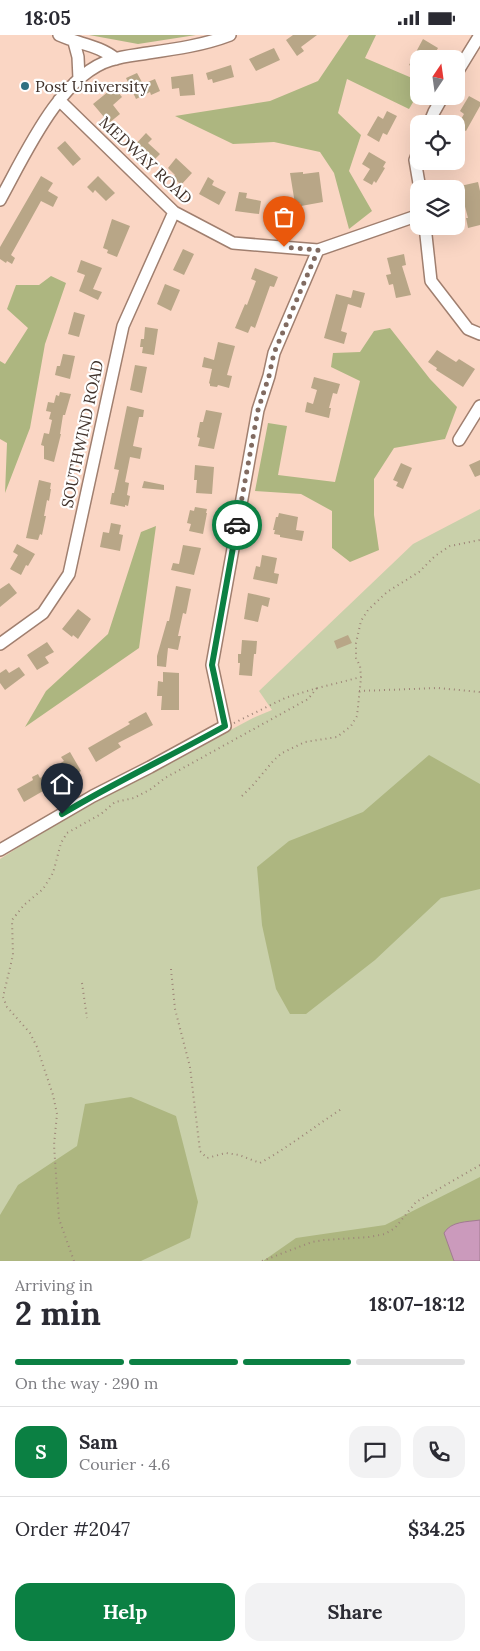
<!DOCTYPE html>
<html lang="en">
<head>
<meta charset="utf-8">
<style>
	:root { --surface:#fff; --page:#f2f2f3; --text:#2b2b33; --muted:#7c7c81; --line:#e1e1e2; --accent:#0b8043 }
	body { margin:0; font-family:Lora,serif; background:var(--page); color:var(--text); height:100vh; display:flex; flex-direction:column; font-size:19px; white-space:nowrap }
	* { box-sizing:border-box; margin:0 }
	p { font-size:16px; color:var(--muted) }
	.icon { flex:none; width:28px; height:28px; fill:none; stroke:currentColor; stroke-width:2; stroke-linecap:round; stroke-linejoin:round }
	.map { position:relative; height:1226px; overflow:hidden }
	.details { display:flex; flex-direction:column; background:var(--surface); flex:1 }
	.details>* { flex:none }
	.needle { width:32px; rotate:13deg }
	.fabs { position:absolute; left:410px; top:15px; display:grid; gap:10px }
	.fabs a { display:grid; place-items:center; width:55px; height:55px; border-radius:10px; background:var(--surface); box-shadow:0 5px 20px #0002; font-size:25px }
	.pin { position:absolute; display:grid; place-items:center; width:42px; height:42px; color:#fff; margin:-51px -21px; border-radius:50% 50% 50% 0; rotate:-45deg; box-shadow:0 0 5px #0007 }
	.pin .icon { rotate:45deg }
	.courier { position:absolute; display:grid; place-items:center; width:50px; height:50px; margin:-25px; border:4px solid #0b8043; border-radius:50%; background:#fff; color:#222; box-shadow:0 1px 6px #0007 }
	.head em { font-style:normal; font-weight:700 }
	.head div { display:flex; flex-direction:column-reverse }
	.head { display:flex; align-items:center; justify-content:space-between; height:85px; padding:0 15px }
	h1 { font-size:32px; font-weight:700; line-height:38px }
	.bar { display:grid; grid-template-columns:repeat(4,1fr); gap:8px 5px; align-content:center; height:60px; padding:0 15px }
	.bar i { height:6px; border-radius:4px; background:var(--line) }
	.bar .on { background:var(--accent) }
	.bar p { grid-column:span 4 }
	.line { display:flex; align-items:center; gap:12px; padding:0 15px; border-top:1px solid var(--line) }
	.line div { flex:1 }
	.round { display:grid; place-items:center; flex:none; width:52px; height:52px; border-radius:15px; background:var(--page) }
	.button { display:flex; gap:10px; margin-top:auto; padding:10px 15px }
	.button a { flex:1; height:58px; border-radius:15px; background:var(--accent); color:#fff; font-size:20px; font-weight:700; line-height:58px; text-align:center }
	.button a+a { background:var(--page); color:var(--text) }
	.status { display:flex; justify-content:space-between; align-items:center; height:35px; padding:0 25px; background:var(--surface); direction:ltr }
	.status svg { height:14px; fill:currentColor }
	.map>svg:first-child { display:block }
	.green { fill:#c9d0aa }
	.forest { fill:#adb680 }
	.water { fill:#cb9abc; stroke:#a17b90 }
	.building { fill:#b8a687 }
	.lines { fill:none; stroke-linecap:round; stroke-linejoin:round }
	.minor-casing { stroke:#a07f6f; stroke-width:14 }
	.path { stroke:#9d8477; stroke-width:2; stroke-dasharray:1 4; stroke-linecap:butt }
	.minor { stroke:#fff; stroke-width:11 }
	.done { stroke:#816b61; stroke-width:5; stroke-dasharray:0 9 }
	.route { stroke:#0b8043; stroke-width:6 }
	.poi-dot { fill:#2e7082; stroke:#fff; stroke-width:2 }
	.labels { text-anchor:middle; stroke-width:4.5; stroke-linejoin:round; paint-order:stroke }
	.poi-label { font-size:16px; fill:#40322b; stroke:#fff; text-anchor:start }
	.street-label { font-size:16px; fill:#40322b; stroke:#fff }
</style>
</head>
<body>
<div class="status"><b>18:05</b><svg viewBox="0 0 49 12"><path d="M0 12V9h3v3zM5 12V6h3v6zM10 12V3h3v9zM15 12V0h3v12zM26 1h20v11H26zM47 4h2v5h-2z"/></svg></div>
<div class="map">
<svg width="480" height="1226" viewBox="0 0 480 1226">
	<rect width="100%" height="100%" fill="#fad6c4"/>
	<path class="green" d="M480,474V1226H0V824L58,787L253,683L272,675L259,656L413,509Z"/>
	<path class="forest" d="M89,0H196L138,9Z
		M349,0H376L365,23L419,46V57L409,74L347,44L338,78L361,100L349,136L372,176L349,194L334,138L320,117L274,107L233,109L175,81L270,66L318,46Z
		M51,241L66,248L45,309L30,393L5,458L7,408L0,404V326L5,329L28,293L7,274L16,250H39Z
		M390,293L430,344L457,372L445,404L394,413L374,444V480L379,515L350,527L332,513V476L301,459L255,456L268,388L287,391L278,440L335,447L360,346L331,332L333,318L360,317L374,296Z
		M156,491L139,613L25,692L46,656L108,599L141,497Z
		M429,720L480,749V854L441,863L375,925L306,979H290L276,954L262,890L257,832L289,806L363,777Z
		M131,1062L176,1081L198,1167L190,1203L141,1226H0V1180L18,1150L77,1111L85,1069Z
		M480,1142V1226H263L296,1203L385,1190Z"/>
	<path class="water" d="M480,1185V1226H454L444,1198C451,1186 467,1187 480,1185Z"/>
	<path class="building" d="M293,0H317L301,12L304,16L297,21L286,5Z
		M423,4L438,13L432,24H419V35L409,30Z
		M274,13L280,25L256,36L249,24Z
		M231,30L234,42L213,48L212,44L208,45L206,38Z
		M137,38L143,49L155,44L160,56L151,60L150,57L136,64L126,43Z
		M193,39L195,60L180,61L179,53L172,54L171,42Z
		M114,52L122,62L113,70L120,79L109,88L93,69Z
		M469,61L480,67V71L466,96L457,91L464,79L460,76Z
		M387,76L397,81L387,100L383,98L379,107L367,100L378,81L383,84Z
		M146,98L152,104L148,108L160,119L150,129L133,112Z
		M65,106L81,124L73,131L57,113Z
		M369,117L386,127L383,132L385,133L376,148L374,146L372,150L363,145L370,134L362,129Z
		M176,123L192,138L181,150L173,142L175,140L168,133Z
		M303,137V139L319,137L323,167L301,171L300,168L295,169L290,138Z
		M41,141L53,148L48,156L58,162L53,172L41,166L11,220L15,223L12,229L7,226L6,228L0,224V212Z
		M98,141L115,158L106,166L95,155L93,158L87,152Z
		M208,142L214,146L212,150L226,157L219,170L199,159Z
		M478,147L480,156V190L468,193L466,183H468L463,164L460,165L456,152Z
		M239,157L247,158L246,163L261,166L259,179L235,176Z
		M112,184L130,191L117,222L107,218L108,215L103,213Z
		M183,214L194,219L184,240L173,235Z
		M404,219L406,230L402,231L411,260L396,263L393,249L389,250L386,240L391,239L387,223Z
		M81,225L102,233L93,254L102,257L98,265L79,256L85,240L77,237Z
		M255,233L278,242L274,252L270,251L255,293L251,291L248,298L235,293L245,269L247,270L256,246L251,244Z
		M165,249L180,255L171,276L157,269Z
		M353,255L365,258L361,273L348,269L341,296L347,298L344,309L324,303L336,259L351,263Z
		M74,277L85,280L79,302L68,299Z
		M145,292L158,294L154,320L142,318L143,312H140L141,304H144Z
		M218,307L235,311L227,340L232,341L229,353L218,350L217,352L210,351V349L209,348L212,334L202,332L204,322L214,325Z
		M437,315L456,327L459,324L475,334L463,352L436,335L437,333L428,327Z
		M63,319L75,321L70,344L55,340L57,331H60Z
		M135,330L147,332L142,358L130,355Z
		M314,342L340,349L337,359L333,358L329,373H331L329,383L305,377L307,367L313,369L317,355L311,353Z
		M60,357L71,359L65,380H63L60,399H61L54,427L44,424V411L41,410L44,398L49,399L52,385L49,384L51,377L46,376L48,367L54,368L56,360L59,361Z
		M127,371L144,375L143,382H139L133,411L142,413L140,424L130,422L125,447L129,448L127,460L130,461L128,471L125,470V472L110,469L112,458H114L119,435L114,434Z
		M206,375L222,378L214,414L198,411L200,403L197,402L200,387H203Z
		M480,425V440L475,442L469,430Z
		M401,428L412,433L403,454L396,451L398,447L393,445Z
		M195,430L214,432L212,459L196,458L197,445H194Z
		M39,445L51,448L50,454H51L49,466L47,465L44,481H46L42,500L40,499L38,505L26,503Z
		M144,446L164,450V455L142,453Z
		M195,472L207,474L206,478H207L203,499L189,496L191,489L187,488L190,475L194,476Z
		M279,478L298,482L296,495L304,496L302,506L280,502V500L274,499L275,495H273L276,482H278Z
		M111,488L121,490L119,499L123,500L120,516L100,512L103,497L109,498Z
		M17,509L35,519L28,531L26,530L21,540L10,534L18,520L13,517Z
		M183,510L201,513L194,540L171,535L173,528L179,529Z
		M262,520L277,523L274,538L279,539L277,549L253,544L256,531L260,532Z
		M9,548L17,558L0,572V554Z
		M176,551L191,554L186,579L183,578L178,601H181L178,615L168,613L166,632L157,631V621L167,586H169Z
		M248,558L270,563L268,572L262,570L258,587L244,584Z
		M78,574L91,584L78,604L73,600L72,602L62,594Z
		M348,600L352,608L337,614L334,606Z
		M242,605L257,606L256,619H254L252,641L239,640L240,628H238V619H241Z
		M47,607L54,617L45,622L49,628L37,635L27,620Z
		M19,632L25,640L5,655L0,648V638L6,634L9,638Z
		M163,637L179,638V675H161L162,661H157L158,646L163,647Z
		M146,677L153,690L118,708L121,712L96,727L88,713L130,689L128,687Z
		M70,717L81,736L73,741L69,736L49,749L50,752L24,767L17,754L33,745L32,742L38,739L40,743L54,735L52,733L64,726L61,722Z"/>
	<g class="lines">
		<defs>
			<path id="minor" d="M59,0C78,9 99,10 116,24
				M74,7L78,22L79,44
				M456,39L480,0
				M59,65L174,177L233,208L318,215L419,180
				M429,89L434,77L443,61
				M419,115L415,125L420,154
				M0,165C24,122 60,40 111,25C123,21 136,20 148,18C176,14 204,10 230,0
				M425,191L431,246L468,294L480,299
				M459,405L480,371
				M0,609L43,578L69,539L123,291L174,177
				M0,815L93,761L150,732L225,691L212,630L258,375L269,341L274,318L318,215"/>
		</defs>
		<use href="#minor" class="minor-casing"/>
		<path class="path" d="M359,656L438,653L480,657
			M234,688L285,663L314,654L361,642L360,631L356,623V608L361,586L368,575L387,557L419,537L435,521L450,511L480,505
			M242,761L253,750L274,725L282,718L305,707L337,702L351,691L357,681L361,643
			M171,934L175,974L190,1032L200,1116L207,1123L226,1118L239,1120L260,1128C289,1112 315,1091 343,1073
			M82,948L87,983
			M74,1226L59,1184L54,1110L57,1079L53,1060L37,1012L30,998L7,972L3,962L13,920L12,885L24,870L43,854L53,838L61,808L67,798L101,779L115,767L134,763L151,754L165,743L308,664L317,653
			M262,1226L312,1207L324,1205L369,1202L385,1199L395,1193L416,1167L480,1130"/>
		<use href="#minor" class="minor"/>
	</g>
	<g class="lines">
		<path class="done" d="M237,490L258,375L269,341L274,318L318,215L284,212"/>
		<path class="route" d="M62,779C115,747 171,721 225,691L212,630L237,490"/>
	</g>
	<circle class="poi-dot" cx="25" cy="51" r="5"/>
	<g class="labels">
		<g class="poi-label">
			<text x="35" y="57">Post University</text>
		</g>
		<g class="street-label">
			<text transform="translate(146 125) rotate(43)" y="6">MEDWAY ROAD</text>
			<text transform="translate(82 399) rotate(-78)" y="6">SOUTHWIND ROAD</text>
		</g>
	</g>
</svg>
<div class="fabs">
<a><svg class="needle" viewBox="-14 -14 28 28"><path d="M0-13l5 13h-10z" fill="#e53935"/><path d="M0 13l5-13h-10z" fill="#7c7c81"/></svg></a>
<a><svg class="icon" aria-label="locate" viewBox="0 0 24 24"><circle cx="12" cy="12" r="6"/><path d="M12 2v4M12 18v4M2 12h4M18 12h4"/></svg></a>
<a><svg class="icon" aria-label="layers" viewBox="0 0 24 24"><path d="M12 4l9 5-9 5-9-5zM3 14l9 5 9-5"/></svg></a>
</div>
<div class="pin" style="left:284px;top:212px;background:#ea580c"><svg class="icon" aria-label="bag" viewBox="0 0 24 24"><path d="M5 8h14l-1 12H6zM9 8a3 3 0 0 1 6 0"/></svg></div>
<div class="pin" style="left:62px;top:779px;background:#1f2937"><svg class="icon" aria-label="home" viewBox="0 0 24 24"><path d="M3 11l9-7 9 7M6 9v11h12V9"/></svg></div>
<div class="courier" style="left:237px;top:490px"><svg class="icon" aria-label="car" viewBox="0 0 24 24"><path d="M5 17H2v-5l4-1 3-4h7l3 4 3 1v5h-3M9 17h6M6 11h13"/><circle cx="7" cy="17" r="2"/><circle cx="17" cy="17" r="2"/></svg></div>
</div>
<section class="details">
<div class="head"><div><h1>2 min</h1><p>Arriving in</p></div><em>18:07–18:12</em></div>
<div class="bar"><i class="on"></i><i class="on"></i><i class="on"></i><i></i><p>On the way · 290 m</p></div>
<div class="line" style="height:90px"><b class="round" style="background:var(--accent);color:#fff">S</b><div><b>Sam</b><p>Courier · 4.6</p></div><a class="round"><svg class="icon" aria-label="chat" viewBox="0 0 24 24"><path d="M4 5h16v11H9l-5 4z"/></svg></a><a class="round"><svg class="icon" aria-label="phone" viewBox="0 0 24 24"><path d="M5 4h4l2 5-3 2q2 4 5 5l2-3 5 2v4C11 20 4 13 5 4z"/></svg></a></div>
<div class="line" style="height:65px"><div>Order #2047</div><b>$34.25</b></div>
<div class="button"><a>Help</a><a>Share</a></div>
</section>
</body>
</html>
